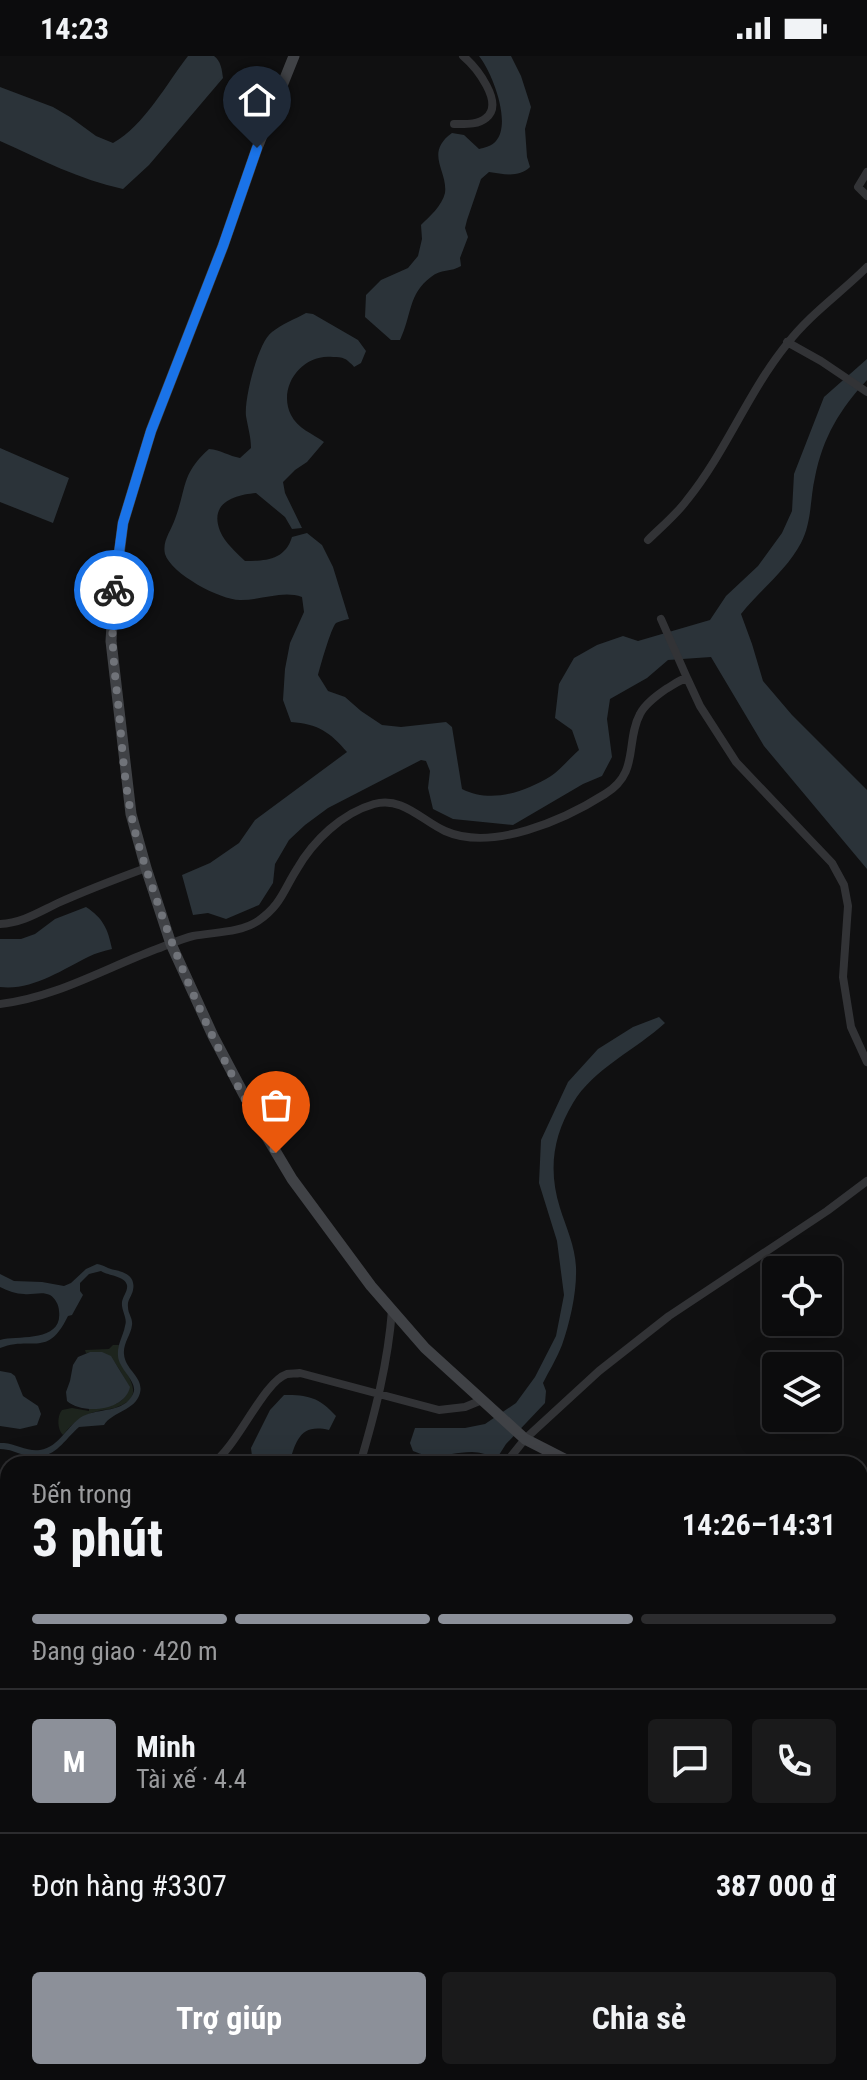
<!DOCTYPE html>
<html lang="vi">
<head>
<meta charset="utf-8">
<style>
	:root { --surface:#0c0c0d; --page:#1a1a1b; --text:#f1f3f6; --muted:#9a9b9d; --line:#2c2c2e; --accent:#8c9099 }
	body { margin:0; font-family:"Roboto Condensed",sans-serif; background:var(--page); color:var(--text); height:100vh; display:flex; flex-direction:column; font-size:30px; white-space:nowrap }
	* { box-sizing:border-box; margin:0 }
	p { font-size:26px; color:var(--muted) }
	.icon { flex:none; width:44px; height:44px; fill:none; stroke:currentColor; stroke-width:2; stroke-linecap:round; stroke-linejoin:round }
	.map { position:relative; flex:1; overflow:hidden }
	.panel { position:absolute; left:0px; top:1400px; width:868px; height:624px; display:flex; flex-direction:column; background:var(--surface); border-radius:24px 24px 0 0; box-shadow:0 8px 32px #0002,0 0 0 2px var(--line) }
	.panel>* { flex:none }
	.fabs { position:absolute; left:762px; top:1200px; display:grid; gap:16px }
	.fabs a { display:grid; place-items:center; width:80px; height:80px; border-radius:8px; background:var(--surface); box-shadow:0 8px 32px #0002,0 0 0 2px var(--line); font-size:40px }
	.pin { position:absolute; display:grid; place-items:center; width:68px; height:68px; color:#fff; margin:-82px -34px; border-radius:50% 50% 50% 0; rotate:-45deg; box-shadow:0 0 8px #0007 }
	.pin .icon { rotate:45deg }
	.courier { position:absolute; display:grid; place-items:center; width:80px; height:80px; margin:-40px; border:6px solid #1a73e8; border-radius:50%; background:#fff; color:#222; box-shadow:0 2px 10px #0007 }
	.summary em { font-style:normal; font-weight:700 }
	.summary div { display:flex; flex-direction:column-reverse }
	.summary { display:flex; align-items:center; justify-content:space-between; height:136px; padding:0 32px }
	h1 { font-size:52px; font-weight:700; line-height:60px }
	.bar { display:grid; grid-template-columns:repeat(4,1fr); gap:12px 8px; align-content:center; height:96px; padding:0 32px }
	.bar i { height:10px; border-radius:6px; background:var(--line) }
	.bar .selected { background:var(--accent) }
	.bar p { grid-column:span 4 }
	.line { display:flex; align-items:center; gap:20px; padding:0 32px; border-top:2px solid var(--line) }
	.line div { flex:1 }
	.round { display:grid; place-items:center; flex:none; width:84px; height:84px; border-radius:8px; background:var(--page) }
	.action { display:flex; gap:16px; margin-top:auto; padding:16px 32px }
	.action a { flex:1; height:92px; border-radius:8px; background:var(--accent); color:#fff; font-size:32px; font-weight:700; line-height:92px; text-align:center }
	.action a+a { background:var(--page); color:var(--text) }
	.status { display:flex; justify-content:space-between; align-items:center; height:56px; padding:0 40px; background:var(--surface); direction:ltr }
	.status svg { height:22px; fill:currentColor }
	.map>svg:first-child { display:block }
	.green { fill:#1d241d }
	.water { fill:#2b3339 }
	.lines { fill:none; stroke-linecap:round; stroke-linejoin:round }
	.street { stroke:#323336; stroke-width:8 }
	.secondary { stroke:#404246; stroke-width:11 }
	.done { stroke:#707379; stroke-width:8; stroke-dasharray:0 14.4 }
	.route { stroke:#1a73e8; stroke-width:10 }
</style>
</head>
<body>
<div class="status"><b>14:23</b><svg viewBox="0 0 49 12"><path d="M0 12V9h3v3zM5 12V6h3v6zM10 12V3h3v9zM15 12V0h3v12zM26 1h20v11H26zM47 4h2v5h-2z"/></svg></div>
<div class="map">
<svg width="867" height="2024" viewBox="0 0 867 2024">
	<rect width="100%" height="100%" fill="#101011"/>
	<path class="green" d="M113,1289H119C116,1315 154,1338 117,1351C111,1354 104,1353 98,1355C84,1358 72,1367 63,1379C57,1373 57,1360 62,1354L72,1352L89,1355V1353C107,1350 126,1351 129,1330C117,1311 113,1292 86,1297L85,1294L109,1293Z"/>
	<path class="water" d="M188,0H214C221,5 222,14 223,22L149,109L123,133C80,124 40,103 0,85V31L53,51L70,61L96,80L113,87C144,70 167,27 188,0Z
		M479,0H511L521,20L531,51L525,73L527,101L530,111C519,122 503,118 489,116L481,123L467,164L465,172L468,181L460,202L461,210C452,216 440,213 431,221C408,238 412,259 400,284H391L365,261L366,239L381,224L408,212L418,200L422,183L421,169C429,161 442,150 445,137C448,115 424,97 452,77L464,79L479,93C484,92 492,90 496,85C512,67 492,16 479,0Z
		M306,257L313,258L358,284L366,295L361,307L354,311C354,310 346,303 345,303C341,301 337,301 333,301C302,297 277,331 291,359C297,372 313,378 324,386L307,406L295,414L283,426L285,437L302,472L292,473L285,461L256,437C234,439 209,447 220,475C225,487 237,497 245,505C266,505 285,504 292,481L307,477L322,489L333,511L349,563C344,564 340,565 336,567C331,572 320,611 318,619L328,635L345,641L361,655L382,669L401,671L446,666L452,671L462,733C491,748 525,736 551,720C561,713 570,702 579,694L572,674L555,662L559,628L574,602L597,589L623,580L638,585L710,564L726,540L758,510L782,477L792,455L794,418L824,341L867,303V324C840,353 823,381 815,421C810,442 812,466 801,487C786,515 761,533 741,558L752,588L763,625L792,659L867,734V813L764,690L711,601L668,604L647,622L610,643L607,663L612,701L602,720L583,728L513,769L453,763L433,753L428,732L430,715L426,705L421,704L328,752L305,769L289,784L275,808L273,827L259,849L226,863L208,857L193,859L182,819L210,807L239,787L255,764L347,696C330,676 318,668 291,666L283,644L285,613L290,587L304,556L302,541C283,534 262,544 241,544C222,545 171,518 165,498C162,485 171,475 175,463C187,431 181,418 209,393C221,394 229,400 240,402L251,392C251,381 248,372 246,360C244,343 258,286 272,276C282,268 295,263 306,257Z
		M0,392L69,422L53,467L0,446Z
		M86,851C103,862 108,873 112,893C104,895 96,897 88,901C62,914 31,935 0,931V883H21L35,878L55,863Z
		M659,961L665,967C637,993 593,1013 573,1047C553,1080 548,1114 560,1152C566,1171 575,1190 576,1211C577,1236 570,1266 562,1289C557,1302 549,1315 543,1327L546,1335L545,1347L506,1388L499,1399C489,1401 482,1396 472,1396C447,1396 439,1406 413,1395L410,1387L415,1372H465L485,1368L516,1347L535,1321L556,1280L564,1239L557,1185L539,1127L541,1084L568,1026L598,993L633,971Z
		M97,1208C104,1209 108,1213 115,1214C124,1216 136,1220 133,1234C132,1240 127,1244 128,1251C128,1258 133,1262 132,1269C131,1279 123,1287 124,1298C125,1314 144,1321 140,1337C135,1355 113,1355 104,1369L79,1371C61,1387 54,1406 25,1399C16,1397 10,1393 0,1393V1387H4C16,1388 28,1396 40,1394C60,1391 67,1369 83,1360C99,1352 124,1357 133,1338C139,1326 119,1314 118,1300C117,1288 123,1281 125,1270C128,1262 121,1255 122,1246C123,1240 128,1235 127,1229C125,1220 109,1220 101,1215L89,1218L80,1227V1235L83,1239L72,1259L68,1260C47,1303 33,1279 0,1292V1284L4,1283C23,1280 63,1285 59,1255C59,1249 55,1242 50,1239C42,1235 33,1239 24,1238C16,1238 8,1235 0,1231V1218L14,1225L42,1226L64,1230L71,1227L86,1213Z
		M90,1296H102L111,1300L130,1331C125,1355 83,1359 67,1345L66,1336L70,1325L73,1309L78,1301Z
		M0,1315L11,1317L15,1320L23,1340L38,1350L41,1358L37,1369L20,1373L0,1370Z
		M284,1339C308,1339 319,1341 336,1360L329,1374C300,1367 296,1385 289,1408H253L251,1392L270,1354Z
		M8,1845V1907L0,1910V1849Z
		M656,2016H720L707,2024H645Z"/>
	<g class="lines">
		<path class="street" d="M454,68C465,68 478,69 486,62C505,47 476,11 463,0
			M867,116L858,131L867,140
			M787,286L821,305L867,336
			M648,484C661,471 676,459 687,444C726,396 748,336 787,288C810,258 841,237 867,211
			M661,563L687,622
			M0,868C22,867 39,856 58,847C87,834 116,823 146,812
			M0,948C54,942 104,913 154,894C166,890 180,883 193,880C214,876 240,877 258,865C281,849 283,835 297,813C313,785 342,757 374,748C402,740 421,764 445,775C492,796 564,764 605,738C640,717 625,686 640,658C645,648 656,640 666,633C673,629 679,624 687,622L700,650L736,706L832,807L844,829L848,850L843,921L851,971L867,1006
			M212,1408C238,1390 263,1326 287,1318C291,1317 296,1318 300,1317L439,1354L465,1351L482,1344
			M360,1408C375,1357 388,1307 392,1254
			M505,1408L525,1383L599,1315L669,1260L827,1155L867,1125
			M0,1811L8,1813
			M0,1923L8,1920
			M0,1975L8,1972
			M52,2024V2016
			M90,2024V2016
			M129,2024L130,2016
			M185,2024L187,2016"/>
		<path class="secondary" d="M294,0L257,92L223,190L151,375L123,467L114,537L111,585L131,758L146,812L171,888L213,980L261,1071L292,1123L371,1230L425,1292L525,1383L574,1408
			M860,1483H867"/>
	</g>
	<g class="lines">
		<path class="done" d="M114,534C110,577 114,612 119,655C122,689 124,724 131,757C136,785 146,812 155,839C185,929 227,1016 276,1097"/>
		<path class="route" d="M114,534L123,467L151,375L223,190L257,92"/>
	</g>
</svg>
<div class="fabs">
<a><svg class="icon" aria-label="locate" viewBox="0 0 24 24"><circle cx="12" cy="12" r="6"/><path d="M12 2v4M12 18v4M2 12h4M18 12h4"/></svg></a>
<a><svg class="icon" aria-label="layers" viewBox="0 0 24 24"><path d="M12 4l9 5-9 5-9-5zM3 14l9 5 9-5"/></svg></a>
</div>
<div class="pin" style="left:276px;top:1097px;background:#ea580c"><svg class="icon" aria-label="bag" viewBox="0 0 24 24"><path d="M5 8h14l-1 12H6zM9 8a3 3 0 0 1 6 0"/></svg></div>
<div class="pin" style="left:257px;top:92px;background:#1f2937"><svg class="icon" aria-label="home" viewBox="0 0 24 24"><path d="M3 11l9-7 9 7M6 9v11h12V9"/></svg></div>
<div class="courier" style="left:114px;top:534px"><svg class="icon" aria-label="bike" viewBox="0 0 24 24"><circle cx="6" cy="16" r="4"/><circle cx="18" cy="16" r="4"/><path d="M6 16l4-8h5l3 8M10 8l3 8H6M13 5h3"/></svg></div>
<section class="panel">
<div class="summary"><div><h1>3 phút</h1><p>Đến trong</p></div><em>14:26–14:31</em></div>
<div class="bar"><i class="selected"></i><i class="selected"></i><i class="selected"></i><i></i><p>Đang giao · 420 m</p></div>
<div class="line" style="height:144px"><b class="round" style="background:var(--accent);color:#fff">M</b><div><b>Minh</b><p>Tài xế · 4.4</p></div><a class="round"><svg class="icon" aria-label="chat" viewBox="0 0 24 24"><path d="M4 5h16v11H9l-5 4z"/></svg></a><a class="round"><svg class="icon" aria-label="phone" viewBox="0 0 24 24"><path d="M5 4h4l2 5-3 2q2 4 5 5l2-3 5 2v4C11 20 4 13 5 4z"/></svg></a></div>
<div class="line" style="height:104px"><div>Đơn hàng #3307</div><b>387 000 ₫</b></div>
<div class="action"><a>Trợ giúp</a><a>Chia sẻ</a></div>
</section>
</div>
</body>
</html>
